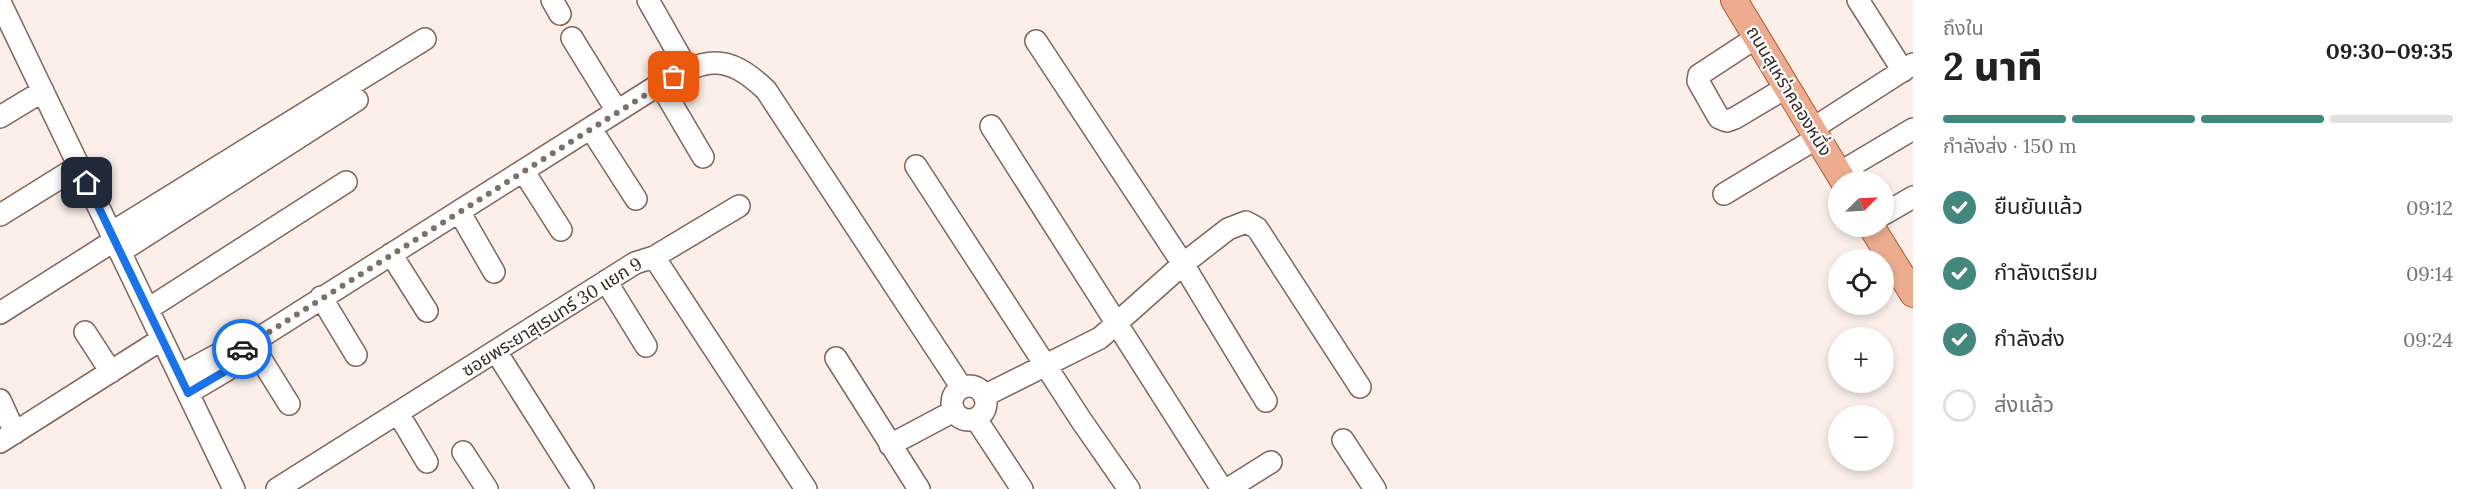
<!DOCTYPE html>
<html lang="th">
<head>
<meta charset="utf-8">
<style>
	:root { --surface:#fff; --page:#f6f6f6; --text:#222; --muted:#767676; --line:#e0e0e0; --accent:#43887e }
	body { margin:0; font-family:Lora,"Noto Sans Thai",serif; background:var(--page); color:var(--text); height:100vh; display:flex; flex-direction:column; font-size:22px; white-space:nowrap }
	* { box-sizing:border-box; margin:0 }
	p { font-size:20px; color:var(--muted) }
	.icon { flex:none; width:33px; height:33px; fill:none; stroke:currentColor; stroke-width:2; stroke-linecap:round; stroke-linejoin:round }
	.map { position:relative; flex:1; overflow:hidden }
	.side { display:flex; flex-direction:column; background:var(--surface); width:570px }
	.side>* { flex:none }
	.needle { width:39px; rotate:66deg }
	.controls { position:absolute; left:1828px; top:171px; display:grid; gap:12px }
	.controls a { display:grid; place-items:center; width:66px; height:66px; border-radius:50%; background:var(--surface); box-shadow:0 3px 9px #0003; font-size:30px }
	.pin { position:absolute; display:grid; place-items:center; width:51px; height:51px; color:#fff; margin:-26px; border-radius:12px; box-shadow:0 3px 9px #0006 }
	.courier { position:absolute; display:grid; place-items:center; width:60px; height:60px; margin:-30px; border:4px solid #1a73e8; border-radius:50%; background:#fff; color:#222; box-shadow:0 2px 8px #0007 }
	.overview em { font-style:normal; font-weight:800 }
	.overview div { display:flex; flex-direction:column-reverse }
	.overview { display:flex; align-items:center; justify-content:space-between; height:102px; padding:0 30px }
	h1 { font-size:39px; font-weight:800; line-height:45px }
	.bar { display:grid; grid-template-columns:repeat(4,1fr); gap:9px 6px; align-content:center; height:72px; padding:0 30px }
	.bar i { height:8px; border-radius:4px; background:var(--line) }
	.bar .selected { background:var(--accent) }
	.bar p { grid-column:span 4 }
	ol { padding:0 30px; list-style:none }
	li { display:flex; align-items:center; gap:18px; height:66px }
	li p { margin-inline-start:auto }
	li .icon { padding:6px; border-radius:50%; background:var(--accent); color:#fff; stroke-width:4 }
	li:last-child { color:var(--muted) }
	li i { width:33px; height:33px; border:3px solid var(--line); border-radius:50% }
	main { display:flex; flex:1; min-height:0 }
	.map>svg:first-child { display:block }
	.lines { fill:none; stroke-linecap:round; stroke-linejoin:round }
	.minor-casing { stroke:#806559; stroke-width:24 }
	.major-casing { stroke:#a65b38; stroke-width:28 }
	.minor { stroke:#fff; stroke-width:21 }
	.major { stroke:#eeac8e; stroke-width:26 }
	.done { stroke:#7b706a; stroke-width:6; stroke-dasharray:0 10.8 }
	.route { stroke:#1a73e8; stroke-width:8 }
	.labels { text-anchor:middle; stroke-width:4.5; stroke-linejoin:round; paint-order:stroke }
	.street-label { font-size:18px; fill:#362b25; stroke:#fff }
</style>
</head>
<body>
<main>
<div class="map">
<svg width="1913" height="489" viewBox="0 0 1913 489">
	<rect width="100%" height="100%" fill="#fcefe9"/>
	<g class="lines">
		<defs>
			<path id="minor" d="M552,0L560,14
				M648,0L687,69
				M1858,0L1903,71
				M0,2L234,489
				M1757,37L1699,75L1698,81L1719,118L1727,121L1735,118L1787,87
				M572,38L617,111
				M1036,41L1183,264L1266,401
				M660,84L703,157
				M0,117L43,91
				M991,126L1222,489
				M591,129L636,199
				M1812,129L1913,64
				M916,166L1081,420L1129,489
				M524,172L561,230
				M1839,173L1913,129
				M1724,194L1817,138
				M460,213L494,272
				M1884,214L1913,197
				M0,215L79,166
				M111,233L425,39
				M120,252L357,100
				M391,254L427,311
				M654,257L806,489
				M606,281L646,346
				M321,297L356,355
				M148,309L346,182
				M0,313L115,240
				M85,332L111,372
				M251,343L289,404
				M836,358L919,489
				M502,361L583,489
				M180,375L219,354L237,352L660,84C705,59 725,51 766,90L962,388
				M952 403a17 17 0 1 1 34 0a17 17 0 1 1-34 0Z
				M188,393L227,370L237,352
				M984,396L1100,338L1183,264L1228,229L1246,222L1257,228L1360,387
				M0,400L15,433
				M398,413L427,462
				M976,419L1022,489
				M1343,440L1375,489
				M0,442L162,339
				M890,445L954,411
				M463,452L487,489
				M277,489L635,263L654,257L739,206
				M1228,489L1271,462"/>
			<path id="major" d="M1734,0L1844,182
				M1871,226L1913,294"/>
		</defs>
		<use href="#minor" class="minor-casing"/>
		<use href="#major" class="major-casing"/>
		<use href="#minor" class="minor"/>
		<use href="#major" class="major"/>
	</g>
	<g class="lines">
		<path class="done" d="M242,349L674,77"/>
		<path class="route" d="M87,183L188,393L227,370L242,349"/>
	</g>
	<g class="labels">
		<g class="street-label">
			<text transform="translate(1789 91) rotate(59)" y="6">ถนนสุเหร่าคลองหนึ่ง</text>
			<text transform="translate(552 317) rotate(-32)" y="6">ซอยพระยาสุเรนทร์ 30 แยก 9</text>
		</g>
	</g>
</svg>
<div class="controls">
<a><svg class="needle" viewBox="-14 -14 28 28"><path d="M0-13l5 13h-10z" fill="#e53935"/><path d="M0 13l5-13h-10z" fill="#767676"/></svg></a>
<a><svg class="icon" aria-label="locate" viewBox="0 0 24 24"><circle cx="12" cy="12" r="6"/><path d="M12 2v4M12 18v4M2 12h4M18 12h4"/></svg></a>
<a>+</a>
<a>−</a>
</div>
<div class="pin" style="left:674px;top:77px;background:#ea580c"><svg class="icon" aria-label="bag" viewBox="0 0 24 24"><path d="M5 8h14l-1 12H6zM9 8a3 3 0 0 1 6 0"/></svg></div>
<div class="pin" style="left:87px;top:183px;background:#1f2937"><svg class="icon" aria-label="home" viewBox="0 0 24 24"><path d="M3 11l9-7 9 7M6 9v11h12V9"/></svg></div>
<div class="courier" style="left:242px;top:349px"><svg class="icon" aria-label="car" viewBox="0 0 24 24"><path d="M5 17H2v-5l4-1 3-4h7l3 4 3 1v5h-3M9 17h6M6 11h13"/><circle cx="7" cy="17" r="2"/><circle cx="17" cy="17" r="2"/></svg></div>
</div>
<section class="side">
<div class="overview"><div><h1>2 นาที</h1><p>ถึงใน</p></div><em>09:30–09:35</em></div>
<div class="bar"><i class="selected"></i><i class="selected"></i><i class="selected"></i><i></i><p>กำลังส่ง · 150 m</p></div>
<ol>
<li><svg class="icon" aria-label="check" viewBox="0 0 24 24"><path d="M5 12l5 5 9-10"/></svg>ยืนยันแล้ว<p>09:12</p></li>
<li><svg class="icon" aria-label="check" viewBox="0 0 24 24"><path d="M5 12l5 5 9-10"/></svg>กำลังเตรียม<p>09:14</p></li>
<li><svg class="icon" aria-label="check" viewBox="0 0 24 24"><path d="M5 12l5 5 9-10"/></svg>กำลังส่ง<p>09:24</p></li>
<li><i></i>ส่งแล้ว</li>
</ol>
</section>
</main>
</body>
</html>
